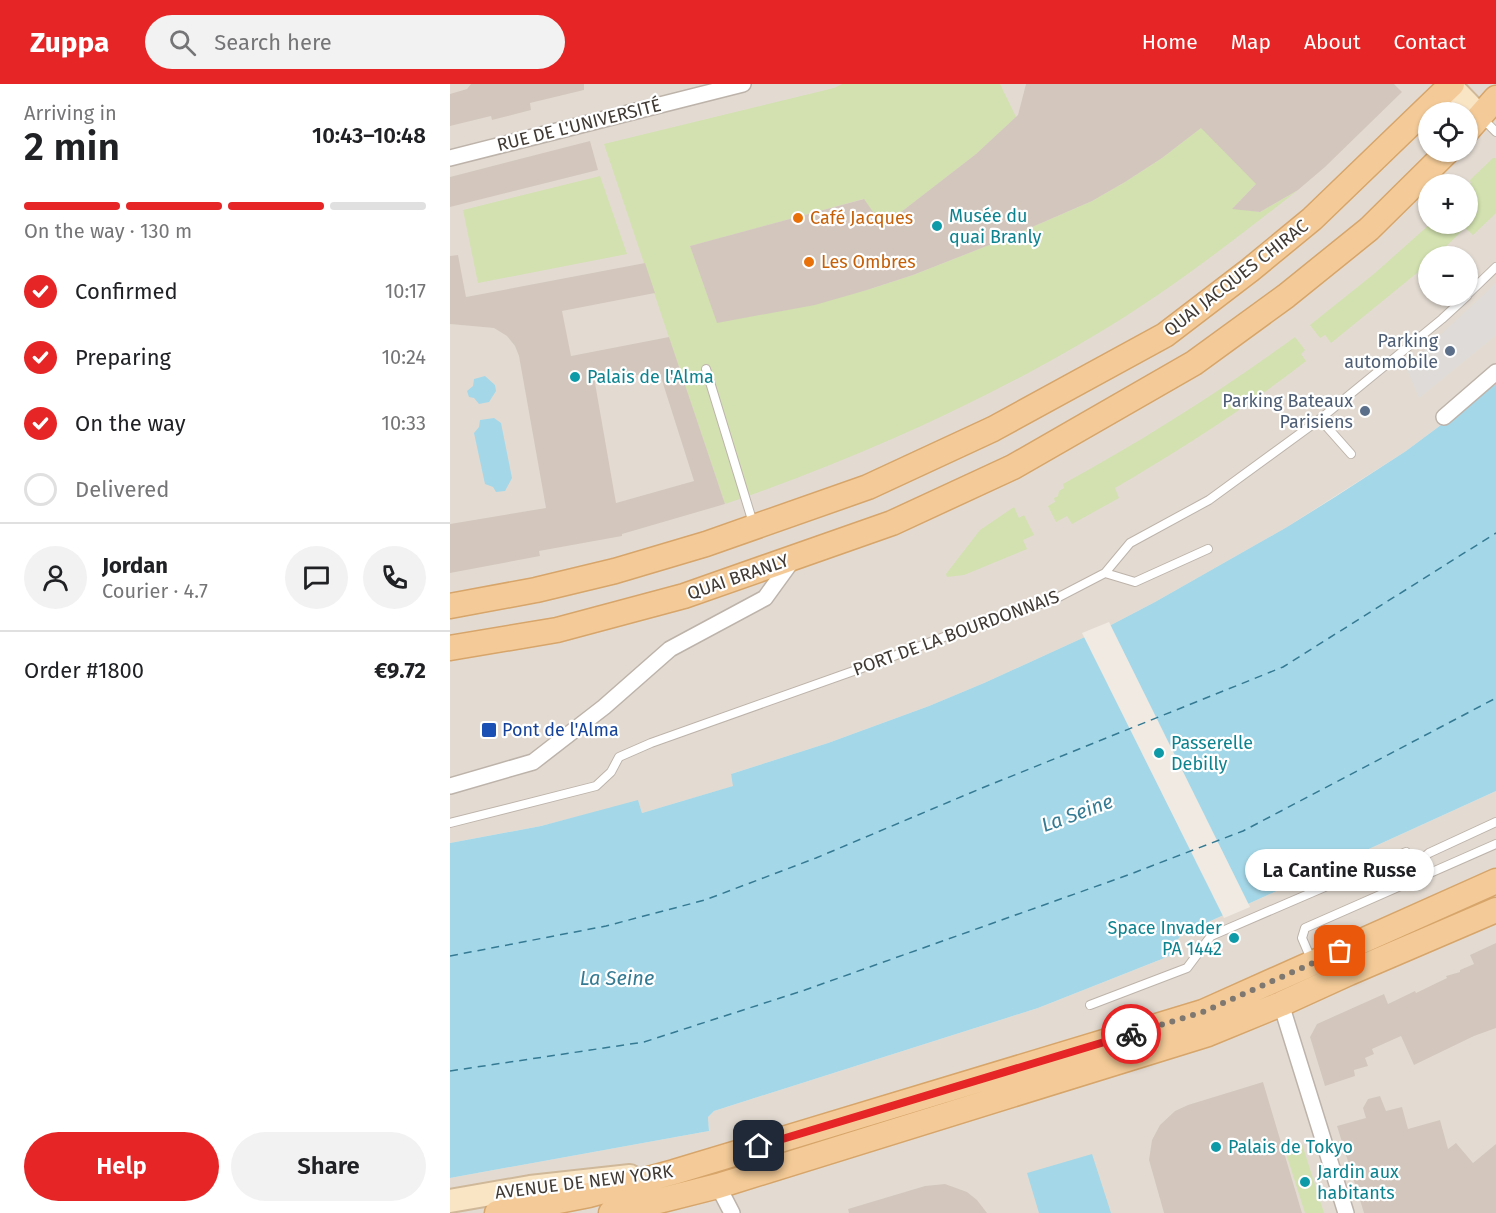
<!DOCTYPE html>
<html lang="en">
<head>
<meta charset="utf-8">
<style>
	:root { --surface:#fff; --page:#f2f2f2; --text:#202124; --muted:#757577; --line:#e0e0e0; --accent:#e52526 }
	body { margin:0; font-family:"Fira Sans",sans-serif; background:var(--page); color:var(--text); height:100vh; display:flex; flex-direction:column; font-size:22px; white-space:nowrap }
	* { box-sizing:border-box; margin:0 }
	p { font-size:20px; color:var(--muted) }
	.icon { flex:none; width:33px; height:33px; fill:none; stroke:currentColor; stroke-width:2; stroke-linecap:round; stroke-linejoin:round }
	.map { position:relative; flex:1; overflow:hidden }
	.details { display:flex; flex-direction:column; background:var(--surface); width:450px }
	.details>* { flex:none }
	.buttons { position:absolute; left:968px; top:18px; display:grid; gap:12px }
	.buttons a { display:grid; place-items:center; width:60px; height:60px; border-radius:50%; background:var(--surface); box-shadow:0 2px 4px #0004; font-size:30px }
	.pin { position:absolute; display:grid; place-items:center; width:51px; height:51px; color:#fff; margin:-26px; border-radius:12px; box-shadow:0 3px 9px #0006 }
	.courier { position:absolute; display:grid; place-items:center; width:60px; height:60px; margin:-30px; border:4px solid #e52526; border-radius:50%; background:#fff; color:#222; box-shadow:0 2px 8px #0007 }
	.bubble { position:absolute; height:42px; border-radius:21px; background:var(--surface); box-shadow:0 2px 4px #0004; font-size:20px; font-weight:600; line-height:42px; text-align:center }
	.head em { font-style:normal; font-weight:600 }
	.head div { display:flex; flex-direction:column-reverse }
	.head { display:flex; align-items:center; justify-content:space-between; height:102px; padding:0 24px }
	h1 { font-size:39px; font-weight:600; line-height:45px }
	.bar { display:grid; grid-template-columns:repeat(4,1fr); gap:9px 6px; align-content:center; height:72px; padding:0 24px }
	.bar i { height:8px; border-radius:4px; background:var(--line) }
	.bar .on { background:var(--accent) }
	.bar p { grid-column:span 4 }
	.line { display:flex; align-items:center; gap:15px; padding:0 24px; border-top:2px solid var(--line) }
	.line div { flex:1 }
	.round { display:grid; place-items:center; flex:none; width:63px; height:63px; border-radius:32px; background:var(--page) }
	ol { padding:0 24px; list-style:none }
	li { display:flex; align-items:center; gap:18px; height:66px }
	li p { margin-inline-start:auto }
	li .icon { padding:6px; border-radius:50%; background:var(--accent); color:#fff; stroke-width:4 }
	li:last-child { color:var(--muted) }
	li i { width:33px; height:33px; border:3px solid var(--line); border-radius:50% }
	.cta { display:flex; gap:12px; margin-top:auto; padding:12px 24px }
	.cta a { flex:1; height:69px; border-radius:36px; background:var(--accent); color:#fff; font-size:24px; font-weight:600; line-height:69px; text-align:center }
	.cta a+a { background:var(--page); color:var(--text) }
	header { display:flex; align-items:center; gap:36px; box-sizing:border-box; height:84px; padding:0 30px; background:var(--accent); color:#fff }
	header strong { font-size:28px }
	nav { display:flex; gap:33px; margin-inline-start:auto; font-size:21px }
	.search { width:420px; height:54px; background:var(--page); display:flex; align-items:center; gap:15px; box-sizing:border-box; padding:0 21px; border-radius:33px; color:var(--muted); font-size:22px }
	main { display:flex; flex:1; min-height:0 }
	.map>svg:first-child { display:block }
	.residential { fill:#e3dbd2; fill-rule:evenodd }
	.green { fill:#d2e1af }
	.parking { fill:#dedbd8 }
	.water { fill:#a4d7e8 }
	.pier { fill:#f0eae3 }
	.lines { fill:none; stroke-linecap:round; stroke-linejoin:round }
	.ferry { stroke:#357a93; stroke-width:1.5; stroke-dasharray:8 6; stroke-linecap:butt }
	.building { fill:#d3c7bd; fill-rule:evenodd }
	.lane-casing { stroke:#bdb3aa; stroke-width:10 }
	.street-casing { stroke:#bdb3aa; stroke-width:18 }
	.secondary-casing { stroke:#cfb899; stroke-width:26 }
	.primary-casing { stroke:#d7a56a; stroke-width:27 }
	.lane { stroke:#fff; stroke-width:8 }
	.street { stroke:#fff; stroke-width:15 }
	.secondary { stroke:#f9e4c4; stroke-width:22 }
	.primary { stroke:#f4cb98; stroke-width:24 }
	.done { stroke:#7e7871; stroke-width:6; stroke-dasharray:0 10.8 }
	.route { stroke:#e52526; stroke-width:8 }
	.food-dot { fill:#e8710a; stroke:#fff; stroke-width:2 }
	.culture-dot { fill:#0f9aa8; stroke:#fff; stroke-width:2 }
	.service-dot { fill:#5c6f8a; stroke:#fff; stroke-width:2 }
	.transit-dot { fill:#1a4fb4; stroke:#fff; stroke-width:2 }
	.labels { text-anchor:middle; stroke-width:4.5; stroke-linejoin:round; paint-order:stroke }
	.street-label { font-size:18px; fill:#413a34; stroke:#fff }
	.culture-label { font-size:18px; fill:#0d838f; stroke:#fff; text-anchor:start }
	.food-label { font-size:18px; fill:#c56008; stroke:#fff; text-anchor:start }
	.service-label { font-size:18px; fill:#4e5e75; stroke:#fff; text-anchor:end }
	.transit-label { font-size:18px; fill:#164399; stroke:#fff; text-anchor:start }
	.water-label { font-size:20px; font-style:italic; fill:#357a93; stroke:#fff }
</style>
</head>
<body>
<header>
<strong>Zuppa</strong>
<div class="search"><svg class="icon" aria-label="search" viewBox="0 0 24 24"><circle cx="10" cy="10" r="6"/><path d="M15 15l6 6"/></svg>Search here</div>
<nav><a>Home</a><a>Map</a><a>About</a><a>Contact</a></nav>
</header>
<main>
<section class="details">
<div class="head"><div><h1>2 min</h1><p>Arriving in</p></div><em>10:43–10:48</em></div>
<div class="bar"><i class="on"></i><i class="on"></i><i class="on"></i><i></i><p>On the way · 130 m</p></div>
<ol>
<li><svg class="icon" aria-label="check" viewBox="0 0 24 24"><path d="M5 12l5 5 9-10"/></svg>Confirmed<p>10:17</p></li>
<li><svg class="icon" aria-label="check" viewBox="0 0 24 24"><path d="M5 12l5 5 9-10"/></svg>Preparing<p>10:24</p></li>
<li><svg class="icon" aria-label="check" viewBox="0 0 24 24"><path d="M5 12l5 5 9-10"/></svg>On the way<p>10:33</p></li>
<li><i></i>Delivered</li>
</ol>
<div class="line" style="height:108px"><a class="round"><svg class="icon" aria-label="person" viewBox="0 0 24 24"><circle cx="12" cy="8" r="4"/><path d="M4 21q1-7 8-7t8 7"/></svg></a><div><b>Jordan</b><p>Courier · 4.7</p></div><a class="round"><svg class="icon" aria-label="chat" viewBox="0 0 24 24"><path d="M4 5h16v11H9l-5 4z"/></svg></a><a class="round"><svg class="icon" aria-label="phone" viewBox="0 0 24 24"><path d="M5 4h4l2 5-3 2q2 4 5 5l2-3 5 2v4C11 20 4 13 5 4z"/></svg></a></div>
<div class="line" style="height:78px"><div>Order #1800</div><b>€9.72</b></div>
<div class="cta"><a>Help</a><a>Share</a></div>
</section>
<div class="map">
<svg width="1046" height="1129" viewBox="0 0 1046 1129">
	<rect width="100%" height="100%" fill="#f0eae3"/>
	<path class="residential" d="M0,0H1046V300L956,367L837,443L705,518L661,541L534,599L479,622L378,659L281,690L284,702L192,729L188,717L91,742L0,759ZM978,28H1017V68H978ZM978,100H1017V140H978ZM978,172H1017V212H978Z
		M1046,707V1129H0V1094L259,1047L258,1033L264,1027L588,924L727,869L726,858L732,850Z"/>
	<path class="green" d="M392,0H550L566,33L526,70L433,142L413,115L240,162L267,238L417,206L463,191L552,156L642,117L675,98L712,74L752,43L871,31L783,124L810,128L848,106C783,157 716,209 645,251C528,321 403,376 275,420L154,60L384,4Z
		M1043,74H1046V129L1023,151L1015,144L986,172H978V180L881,259L875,251L870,254L860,241L925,189L980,140H1017V103L1021,99L1020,96Z
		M150,92L177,170L28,199L13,126Z
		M845,253L855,266L851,270L856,277C796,324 731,365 665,404L669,414L622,440L617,432L606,438L598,422L605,418L604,414L608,412L609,407L614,404L613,400C695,355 769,308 845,253Z
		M564,423L569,434L574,431L584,451L573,456L577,465L514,491L497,493L496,490L530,446Z
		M852,1060L874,1129H855L835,1066Z"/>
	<path class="parking" d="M1046,199V251L969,314L956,283Z"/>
	<path class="water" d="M35,292L45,301L46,307L39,318L29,320L24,314L19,313L17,307L23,302L24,295Z
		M1046,300V707L732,850L726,858L727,869L588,924L264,1027L258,1033L259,1047L0,1094V759L91,742L188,716L192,729L283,702L281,690L378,659L479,622L534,599L661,541L705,518L837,443L885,413L956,367Z
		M44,334L51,339L62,394L55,407L46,408L43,403L35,400L24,349L29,343L30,336Z
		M642,1070L661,1129H589L577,1089Z"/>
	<path class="pier" d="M659,538L800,823L774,834L632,549Z"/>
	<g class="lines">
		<path class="ferry" d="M0,872L156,842L255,816L366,774L532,704L833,583L1046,449
			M0,987L194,958L355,906L678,791L793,747L1046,614"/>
	</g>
	<path class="building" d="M21,0H134V6L80,19L81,26L42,36L41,32L0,42V10L17,5Z
		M576,0H944L952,8L875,83L848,106L810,128L782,125L806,100L751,44L712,74L675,98L642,117L552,156L463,191L417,206L365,221L267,239L240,162L414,115L433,142L526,70L568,31Z
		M140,57L148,86L0,123V93Z
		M8,171L16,213L195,179L205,209L112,227L121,272L219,253L275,420L172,450V452L89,467L90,472L0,489V440L96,424L69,272L65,262L57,252L44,244L0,240V172ZM209,287L244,397L166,419L145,299Z
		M1046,859V944L1024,952L964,981L951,952L922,965L924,970L915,974L918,982L904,986L905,992L875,1002L860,953L867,940L934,910L938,920L965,907L966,909L997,894L996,892L1010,888V886L1024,880L1020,871Z
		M813,998L852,1129H714L699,1076L702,1056L710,1041L725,1027L738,1021Z
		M930,1012L936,1027L952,1023L958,1045L990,1036L998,1065L1006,1059L1023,1079L1046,1060V1129H914L887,1042L916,1034L913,1024L918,1015Z
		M495,1100L517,1108L527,1116L537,1129H399L398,1125L475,1102Z"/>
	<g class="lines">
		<defs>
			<path id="lane" d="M1032,34L1046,48
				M1017,211L1046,183
				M256,285L303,439
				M870,335L901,370
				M655,489L685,498L758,465
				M0,739L146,702L161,688L169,673L201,659L412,584L531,539L603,516L655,489L680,459L759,416L870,335L992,235L1017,212
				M964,782L979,769L1046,738
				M861,875L852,854L855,844L1046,760
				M640,921L737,884L761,852L956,768L969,794"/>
			<path id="street" d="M0,74L293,0
				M994,333L1046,288
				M0,702L83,678L154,623L220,565L315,514L344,474
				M831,920L896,1129
				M268,1102L282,1129"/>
			<path id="secondary" d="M999,0L1030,32
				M0,1117L80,1103L180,1092"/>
			<path id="primary" d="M1017,47L1046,14
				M0,522L86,506L165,487L256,460L418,403L543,345L715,251L800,186L862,135L1002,0
				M0,564L107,546L234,512L442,439L563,383L744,279L836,212L919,145L997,68
				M47,1129L139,1111L224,1088L753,928L1046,797
				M161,1129L268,1102L758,950L831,920L899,889L1046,826"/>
		</defs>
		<use href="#lane" class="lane-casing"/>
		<use href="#street" class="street-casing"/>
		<use href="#secondary" class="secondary-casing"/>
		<use href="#primary" class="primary-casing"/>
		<use href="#lane" class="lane"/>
		<use href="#street" class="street"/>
		<use href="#secondary" class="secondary"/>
		<use href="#primary" class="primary"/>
	</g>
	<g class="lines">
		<path class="done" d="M681,950L753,928L890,867"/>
		<path class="route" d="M309,1062L681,950"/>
	</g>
	<g class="food-dot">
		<circle cx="348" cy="134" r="6"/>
		<circle cx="359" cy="178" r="6"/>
	</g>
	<g class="culture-dot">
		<circle cx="487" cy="142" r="6"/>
		<circle cx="125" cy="293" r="6"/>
		<circle cx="709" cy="669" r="6"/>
		<circle cx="784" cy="854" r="6"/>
		<circle cx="766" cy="1063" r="6"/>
		<circle cx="855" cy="1098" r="6"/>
	</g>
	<g class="service-dot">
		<circle cx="1000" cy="267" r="6"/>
		<circle cx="915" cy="327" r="6"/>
	</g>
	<rect class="transit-dot" x="31" y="638" width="16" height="16" rx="3"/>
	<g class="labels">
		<g class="street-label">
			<text transform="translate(129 41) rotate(-14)" y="6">RUE DE L'UNIVERSITÉ</text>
			<text transform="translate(786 194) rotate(-38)" y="6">QUAI JACQUES CHIRAC</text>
			<text transform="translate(288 493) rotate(-19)" y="6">QUAI BRANLY</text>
			<text transform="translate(506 549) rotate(-20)" y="6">PORT DE LA BOURDONNAIS</text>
			<text transform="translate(134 1098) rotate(-7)" y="6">AVENUE DE NEW YORK</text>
		</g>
		<g class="culture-label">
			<text x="499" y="138">Musée du<tspan x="499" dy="21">quai Branly</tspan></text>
			<text x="137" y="299">Palais de l'Alma</text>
			<text x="721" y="665">Passerelle<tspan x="721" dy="21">Debilly</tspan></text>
			<text x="772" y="850" text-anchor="end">Space Invader<tspan x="772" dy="21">PA 1442</tspan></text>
			<text x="778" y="1069">Palais de Tokyo</text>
			<text x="867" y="1094">Jardin aux<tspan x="867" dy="21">habitants</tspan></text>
		</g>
		<g class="food-label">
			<text x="360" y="140">Café Jacques</text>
			<text x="371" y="184">Les Ombres</text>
		</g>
		<g class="service-label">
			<text x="988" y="263">Parking<tspan x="988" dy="21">automobile</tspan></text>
			<text x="903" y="323">Parking Bateaux<tspan x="903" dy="21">Parisiens</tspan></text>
		</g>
		<g class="transit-label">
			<text x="52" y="652">Pont de l'Alma</text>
		</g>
		<g class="water-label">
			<text transform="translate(627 729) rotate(-20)" y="7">La Seine</text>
			<text x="167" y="901">La Seine</text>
		</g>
	</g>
</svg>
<div class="buttons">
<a><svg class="icon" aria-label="locate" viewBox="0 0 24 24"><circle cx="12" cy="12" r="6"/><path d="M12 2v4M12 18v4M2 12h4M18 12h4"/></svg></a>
<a>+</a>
<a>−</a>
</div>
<div class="pin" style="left:890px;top:867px;background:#ea580c"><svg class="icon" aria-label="bag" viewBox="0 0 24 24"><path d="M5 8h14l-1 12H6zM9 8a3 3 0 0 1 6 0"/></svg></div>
<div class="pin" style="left:309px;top:1062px;background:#1f2937"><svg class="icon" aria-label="home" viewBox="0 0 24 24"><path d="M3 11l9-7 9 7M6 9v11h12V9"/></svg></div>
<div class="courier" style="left:681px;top:950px"><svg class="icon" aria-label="bike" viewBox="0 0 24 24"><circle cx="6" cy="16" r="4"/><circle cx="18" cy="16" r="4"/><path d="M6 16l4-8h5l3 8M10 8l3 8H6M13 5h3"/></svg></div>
<div class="bubble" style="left:795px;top:765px;width:189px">La Cantine Russe</div>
</div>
</main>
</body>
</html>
